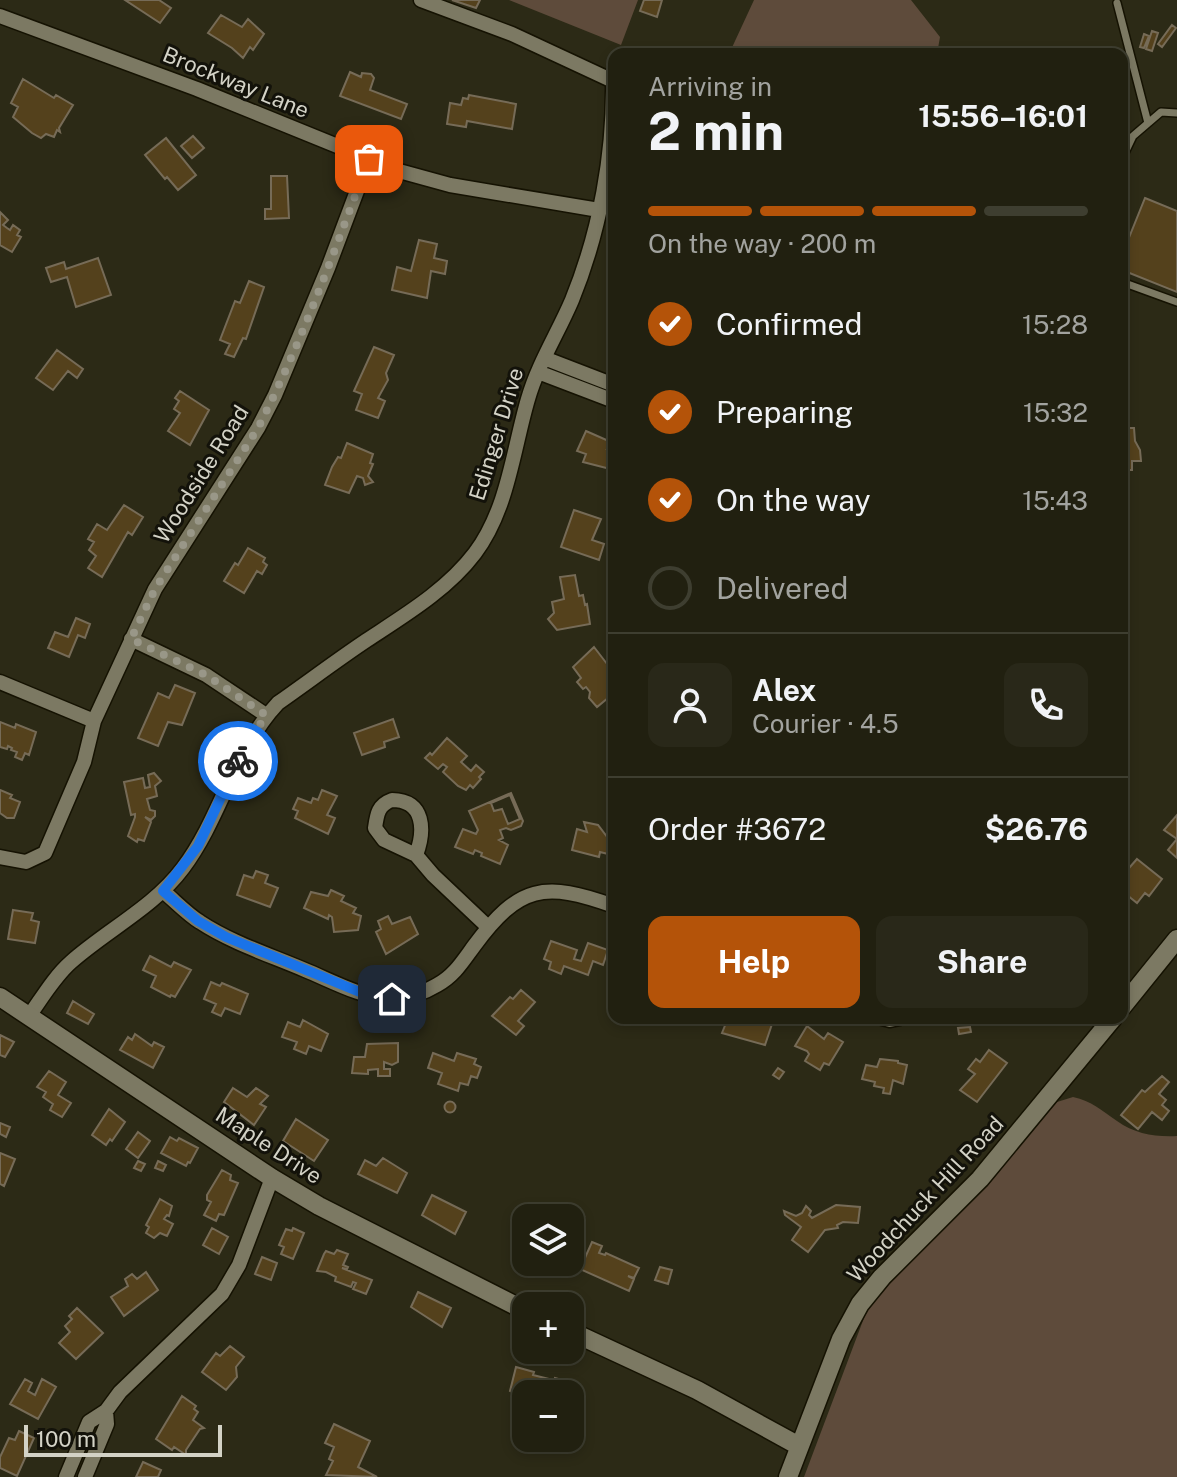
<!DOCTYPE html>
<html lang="en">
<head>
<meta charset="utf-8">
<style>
	:root { --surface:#212010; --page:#292819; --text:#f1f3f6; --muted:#a2a39f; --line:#3e3e30; --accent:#b45309 }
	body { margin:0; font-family:"Public Sans",sans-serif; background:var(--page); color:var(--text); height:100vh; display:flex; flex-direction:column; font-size:30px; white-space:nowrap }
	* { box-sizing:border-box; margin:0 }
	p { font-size:26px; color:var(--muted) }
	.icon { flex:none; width:44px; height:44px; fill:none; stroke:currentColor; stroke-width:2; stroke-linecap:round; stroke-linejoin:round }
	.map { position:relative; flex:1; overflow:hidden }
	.sheet { position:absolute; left:608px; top:48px; width:520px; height:976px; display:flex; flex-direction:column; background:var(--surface); border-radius:16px; box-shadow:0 4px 12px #0003,0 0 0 2px var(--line) }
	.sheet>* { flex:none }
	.controls { position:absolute; left:512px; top:1204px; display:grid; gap:16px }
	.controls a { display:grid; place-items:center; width:72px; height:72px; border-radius:16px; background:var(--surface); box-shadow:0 4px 12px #0003,0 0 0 2px var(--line); font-size:40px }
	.scale { position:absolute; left:24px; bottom:20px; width:198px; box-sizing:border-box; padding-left:8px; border:4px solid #d3d2c6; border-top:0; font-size:22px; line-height:28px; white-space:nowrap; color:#d3d2c6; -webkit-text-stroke:6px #13120a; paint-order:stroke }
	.pin { position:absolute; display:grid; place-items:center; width:68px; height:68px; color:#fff; margin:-34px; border-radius:16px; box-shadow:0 4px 12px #0006 }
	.courier { position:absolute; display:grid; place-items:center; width:80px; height:80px; margin:-40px; border:6px solid #1a73e8; border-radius:50%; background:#fff; color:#222; box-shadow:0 2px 10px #0007 }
	.head em { font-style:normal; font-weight:700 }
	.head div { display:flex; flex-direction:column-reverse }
	.head { display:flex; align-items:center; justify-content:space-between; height:136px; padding:0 40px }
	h1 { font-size:52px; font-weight:700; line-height:60px }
	.bar { display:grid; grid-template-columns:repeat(4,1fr); gap:12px 8px; align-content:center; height:96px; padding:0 40px }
	.bar i { height:10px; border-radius:6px; background:var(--line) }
	.bar .current { background:var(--accent) }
	.bar p { grid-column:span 4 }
	.line { display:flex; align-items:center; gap:20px; padding:0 40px; border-top:2px solid var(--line) }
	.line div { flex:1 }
	.round { display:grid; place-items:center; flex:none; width:84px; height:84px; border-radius:16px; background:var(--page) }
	ol { padding:0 40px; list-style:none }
	li { display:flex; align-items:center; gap:24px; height:88px }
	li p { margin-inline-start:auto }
	li .icon { padding:8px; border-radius:50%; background:var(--accent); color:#fff; stroke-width:4 }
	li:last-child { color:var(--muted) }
	li i { width:44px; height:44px; border:4px solid var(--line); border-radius:50% }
	.primary-button { display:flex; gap:16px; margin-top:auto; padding:16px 40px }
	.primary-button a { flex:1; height:92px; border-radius:16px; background:var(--accent); color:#fff; font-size:32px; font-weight:700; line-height:92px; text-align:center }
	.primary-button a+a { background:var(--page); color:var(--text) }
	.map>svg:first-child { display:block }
	.green { fill:#5e4b3b }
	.building { fill:#54411c; stroke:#766b57; stroke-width:2; fill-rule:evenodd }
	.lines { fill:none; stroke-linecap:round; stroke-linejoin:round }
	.service-casing { stroke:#151202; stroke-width:10 }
	.minor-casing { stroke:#151202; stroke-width:17 }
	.tertiary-casing { stroke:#151202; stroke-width:21 }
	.service { stroke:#7c7963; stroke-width:7 }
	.minor { stroke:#7c7963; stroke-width:14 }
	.tertiary { stroke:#7c7963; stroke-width:18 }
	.done { stroke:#999788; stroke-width:8; stroke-dasharray:0 14.4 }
	.route { stroke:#1a73e8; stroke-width:10 }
	.labels { text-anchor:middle; stroke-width:6; stroke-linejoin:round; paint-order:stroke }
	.street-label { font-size:22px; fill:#d3d2c6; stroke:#13120a }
</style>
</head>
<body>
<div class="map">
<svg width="1177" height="1477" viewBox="0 0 1177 1477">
	<rect width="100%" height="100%" fill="#2c2a16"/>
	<path class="green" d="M509,0H638L621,45Z
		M754,0H911L940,37L937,54H729Z
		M1073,1097C1092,1101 1101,1110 1117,1121C1135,1134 1155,1137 1177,1136V1477H804L867,1310L905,1262L983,1186L1057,1102Z"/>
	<path class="building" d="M125,0H159L171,8L160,23Z
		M452,0H480L476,8Z
		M644,0H662L657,17L640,11Z
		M221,15L242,27L248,19L264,34L253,50L250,47L243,58L232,48L208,33Z
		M1172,25L1176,28L1162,47L1158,44Z
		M1152,31L1158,33L1152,51L1146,49Z
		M1144,34L1149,36L1144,48L1140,47Z
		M350,72L361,77L362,73L371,74L374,78L370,90L407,104L401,119L340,96Z
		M23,79L54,98L56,95L73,105L59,128L60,132L57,130L54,137L46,134L41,138L32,133L13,117L18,107L11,103Z
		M469,95L516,104L512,129L467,121L466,127L447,124L450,103L461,105L463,98L468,99Z
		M193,136L204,148L192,158L181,146Z
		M166,138L196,175L178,190L167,177L165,179L145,155Z
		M271,176H287L289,218L265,219V209H271Z
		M1145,198L1177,211V292L1122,270V255Z
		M0,212L8,220L3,225L7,228L10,230L13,225L20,230L17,235L21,237L12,252L0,245Z
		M419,240L437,244L434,258L447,261L445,274L431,271L427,298L392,290L397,267L411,271Z
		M98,258L111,295L76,307L67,277L51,282L46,268L64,262L66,269Z
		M249,281L264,287L246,339L243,338L234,357L225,354L230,344L220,340L235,301L240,303Z
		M374,347L394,355L386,373L388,380L378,398L385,401L378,418L356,410L362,394L354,391Z
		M57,350L83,369L77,378L68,371L53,390L36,378Z
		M180,391L209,410L190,445L168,431L180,413L174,409L179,401L175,398Z
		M1122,424H1124V428H1134L1135,441L1140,450L1141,461H1132V470H1122Z
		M586,431L611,442L607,449L614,450V470L583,462L586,454L577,451Z
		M347,443L373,454L370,463L373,464L368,476L373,482L365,485L363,478L357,476L349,493L325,485L332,467L338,457L341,458Z
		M124,505L143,517L132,535L128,532L102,577L88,568L96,556L89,550L94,542L88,539L97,524L107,530Z
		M574,510L601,519L592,540L604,544L599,560L561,547Z
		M248,548L265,558L263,562L267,565L262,574L257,571L244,593L224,581L235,563L238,565Z
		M575,575L579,596L583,595L585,605L587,604L590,624L557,630L548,619L554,613L552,602L564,599L560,577Z
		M76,618L90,624L85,638L78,635L69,657L48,648L55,632L68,637Z
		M594,647L614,673V693L597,707L589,698L590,692L586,687L583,689L577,682L581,678L573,667Z
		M175,685L195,693L182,725L168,722L158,746L138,738L158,693L169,698Z
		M393,719L399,737L384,742L385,747L362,755L354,733Z
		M0,722L15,728L16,724L36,732L29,755L25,753L22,760L15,757L17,752L11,750L12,748L8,746L7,749L0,747Z
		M447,738L467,756L461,762L471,771L476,765L484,772L479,777L481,779L473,788L470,785L466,790L458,786L443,772L447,767L443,764L438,769L425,758L430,753L432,755Z
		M154,773L161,781L155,786L157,796L147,799L150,810L155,811V816L151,820L145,817L151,822L144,841L138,839L137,842L128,836L135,817V814L131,815L124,782L143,778L145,788L150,787L148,775Z
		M0,790L12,795L10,798L20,802L14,818H7L0,813Z
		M322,790L337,796L327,815L335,818L328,834L295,818L298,811L293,809L298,798L311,803L313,798L318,800Z
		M511,793L523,821L521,826L511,830L506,828L500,830L503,838L499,840L508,845L500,864L481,856L482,853L475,850L473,854L455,847L463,829L476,834L478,830L469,811ZM510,795L520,819L508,824L502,809L494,811L491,803Z
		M1177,815V858L1168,850L1177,839L1164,830Z
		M584,822L598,825L608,838L614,839L612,855L600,852L599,857L572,850L577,829L587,832Z
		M1137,859L1162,879L1149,896L1145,893L1137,903L1122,891L1128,885L1122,880V876Z
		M256,871L268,875L265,883L278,888L270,907L237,895L244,875L253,878Z
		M331,890L344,896L341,901L356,908L353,913L361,916L358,930L334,932L332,917L329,915L328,919L304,908L311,892L328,896Z
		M13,910L33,913L31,920L39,922L35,943L8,939Z
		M388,916L392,924L410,917L418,934L386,954L376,932L381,929L378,921Z
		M551,941L577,950L574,959L581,961L588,943L608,950L603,965L593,961L588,975L564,966L561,974L549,969L551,962L544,959Z
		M150,956L171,967L174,962L191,970L175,997L171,995L170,997L151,987L156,976L143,970Z
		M211,982L220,986L222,983L248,994L240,1014L225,1008L221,1016L212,1012L216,1004L204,999Z
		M521,990L535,1002L518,1021L524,1026L516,1035L492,1016L510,997L513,999Z
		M73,1001L94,1014L88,1024L67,1013Z
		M728,1018H727H774L765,1045L722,1033Z
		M303,1020L328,1034L321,1051L309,1046L306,1054L294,1049L297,1042L282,1037L288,1022L300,1027Z
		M807,1026L824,1039L828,1033L843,1042L829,1065L824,1063L820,1070L805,1061L809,1054L807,1051L795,1046Z
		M970,1027L971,1032L959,1034L958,1028Z
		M135,1034L152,1046L154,1042L164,1047L153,1068L120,1050L128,1037L132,1040Z
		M0,1035L14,1042L5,1057L0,1055Z
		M398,1043V1062L392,1065L384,1062V1069H390V1076H378V1069L368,1070V1074L352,1073L354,1057H365L367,1044Z
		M989,1050L1007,1063L977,1102L960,1090L975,1074L968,1069L976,1059L980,1062Z
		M433,1053L454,1061L457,1053L476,1059L474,1064L481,1067L477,1078L471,1076L468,1085L460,1083L458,1091L438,1084L442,1073L428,1068Z
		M880,1059L898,1061V1063L907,1065L903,1084L893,1080L890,1094L883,1093L884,1088L874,1086L875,1082L862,1079L866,1065L877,1067Z
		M778,1068L784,1072L779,1079L773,1075Z
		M49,1071L66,1082L58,1095L71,1103L62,1117L50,1110L53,1104L43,1097L46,1092L37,1087Z
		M1162,1076L1169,1082L1159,1094L1166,1100L1162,1105L1169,1111L1162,1120L1152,1112L1138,1129L1121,1115L1142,1090L1145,1092Z
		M233,1088L247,1097L256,1088L268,1096L260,1104L266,1107L254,1125L224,1102Z
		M444.5 1107a5.5 5.5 0 1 1 11 0a5.5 5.5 0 1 1-11 0Z
		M109,1109L125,1122L112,1141L110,1139L106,1145L92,1135Z
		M296,1119L328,1140L314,1161L283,1141Z
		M0,1123L10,1127L6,1137L0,1134Z
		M138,1132L150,1141L138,1158L126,1149Z
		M170,1137L177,1141L179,1138L198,1148L190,1163L188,1162L186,1166L161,1153Z
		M0,1153L15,1159L4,1186L0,1184Z
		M383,1158L407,1173L397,1193L358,1174L365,1160L376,1166Z
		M138,1161L145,1164L141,1171L134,1168Z
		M158,1161L166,1165L163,1171L155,1168Z
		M222,1170L231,1175L230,1180L238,1183L224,1215L219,1214L216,1221L204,1215L211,1202L207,1200V1195Z
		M432,1195L466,1212L455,1234L422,1215Z
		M160,1199L172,1206L169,1216L167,1215L164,1219L173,1224L167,1236L160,1233L154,1238L146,1233L149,1227L146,1225Z
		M836,1205L860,1207L858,1223L843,1222L837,1225L838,1228L825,1230L808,1252L792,1240L801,1227L785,1215L784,1211L796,1216L802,1213L806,1206L811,1211L809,1215L812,1218Z
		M570,1211L584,1217L579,1229L570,1225V1218H567Z
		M212,1228L228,1237L219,1254L203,1245Z
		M293,1228L304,1233L293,1259L281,1254L284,1247L279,1245L286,1229L292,1231Z
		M592,1242L602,1246L599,1253L605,1255L606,1253L639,1268L634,1278L628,1276L634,1279L629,1291L580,1269Z
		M337,1250L348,1254L343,1265L348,1267L347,1269L342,1268L372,1280L366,1294L353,1289L356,1283L353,1282L351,1287L335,1281L336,1277L326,1272L317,1271L324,1254L326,1251L334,1254Z
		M262,1257L277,1263L271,1280L255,1274Z
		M660,1267L672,1270L668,1284L655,1280Z
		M146,1272L158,1290L124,1316L111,1297L128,1286L125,1279L132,1274L137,1279Z
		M418,1292L451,1308L442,1327L411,1307Z
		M77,1308L103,1333L76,1359L59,1343L70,1332L65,1326L72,1319L69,1316Z
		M230,1346L244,1357L236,1367L237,1377L226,1390L202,1372L216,1353L220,1356Z
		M516,1367L534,1372L533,1375L553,1380L552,1384H554L555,1378L573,1383L570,1394H526V1398L510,1391Z
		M25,1379L32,1383L28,1391L35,1395L42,1379L56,1387L38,1419L10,1404Z
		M182,1396L196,1406L194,1409L198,1412L193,1420L204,1428L200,1429L186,1450V1455L174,1447L172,1450L156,1439Z
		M334,1424L370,1441L358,1467L377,1477L326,1475L333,1461L329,1459L334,1447L325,1443Z
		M19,1431L34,1438L17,1476L0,1468V1457L9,1438L15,1440Z
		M143,1462L161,1470L158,1477H136Z"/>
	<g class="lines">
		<defs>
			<path id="service" d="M1117,3L1148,123
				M1122,159L1133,136L1161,112L1177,113
				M1122,282L1177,302"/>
			<path id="minor" d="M0,16L197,89L399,171L450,185L599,210
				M544,358L614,385
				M538,372L614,401
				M131,639L206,675L266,715
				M0,682L94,721
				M392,800C425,800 425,831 416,855L384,840L375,828C377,814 378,805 392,800Z
				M416,855L433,875L488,927
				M0,857L26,862L45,853L84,762L94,721L155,589L258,428L275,395L328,268L369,159
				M163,891C175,901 187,914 200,922C232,943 270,955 305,970C332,981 362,998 391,999C406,999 424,993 437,985C454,976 463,961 474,946C519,885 544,881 614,906
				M29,1016C42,998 54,977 71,962C107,930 154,907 183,868C222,816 233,751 278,703C308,682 337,660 367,640C405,615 447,590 475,553C508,509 513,450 528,399C538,364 558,333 572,300C600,231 614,154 613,81L512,34L421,0
				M882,1018L890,1020L900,1018
				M66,1477L89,1422L106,1411L120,1392L222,1294L239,1265L272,1178
				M85,1477L107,1424L106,1411"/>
			<path id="tertiary" d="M0,997L272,1178L319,1206L526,1311
				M1122,1007L1177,939
				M570,1331L697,1390L799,1446
				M788,1477L841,1339L860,1304L882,1277L980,1179L1113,1018"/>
		</defs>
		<use href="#service" class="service-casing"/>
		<use href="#minor" class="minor-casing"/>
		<use href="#tertiary" class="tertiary-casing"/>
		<use href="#service" class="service"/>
		<use href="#minor" class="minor"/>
		<use href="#tertiary" class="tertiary"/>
	</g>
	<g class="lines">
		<path class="done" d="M238,761L266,715L206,675L131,639L155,589L258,428C302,342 335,249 369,159"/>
		<path class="route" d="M238,761L198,846L163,891L198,921L226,937L362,993L392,999"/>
	</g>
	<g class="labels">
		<g class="street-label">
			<text transform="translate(236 82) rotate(22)" y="8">Brockway Lane</text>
			<text transform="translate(496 434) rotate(-73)" y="8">Edinger Drive</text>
			<text transform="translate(201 474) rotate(-58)" y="8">Woodside Road</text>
			<text transform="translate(269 1145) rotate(33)" y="8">Maple Drive</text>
			<text transform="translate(925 1199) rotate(-47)" y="8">Woodchuck Hill Road</text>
		</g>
	</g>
</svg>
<div class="controls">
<a><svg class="icon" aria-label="layers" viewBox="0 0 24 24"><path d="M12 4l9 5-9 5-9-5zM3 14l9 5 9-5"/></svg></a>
<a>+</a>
<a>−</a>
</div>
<div class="scale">100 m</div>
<div class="pin" style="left:369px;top:159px;background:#ea580c"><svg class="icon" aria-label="bag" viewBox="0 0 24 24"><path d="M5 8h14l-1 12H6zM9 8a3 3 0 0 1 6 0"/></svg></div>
<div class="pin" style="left:392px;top:999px;background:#1f2937"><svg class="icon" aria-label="home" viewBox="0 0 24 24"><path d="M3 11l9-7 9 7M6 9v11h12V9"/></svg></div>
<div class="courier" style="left:238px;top:761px"><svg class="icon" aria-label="bike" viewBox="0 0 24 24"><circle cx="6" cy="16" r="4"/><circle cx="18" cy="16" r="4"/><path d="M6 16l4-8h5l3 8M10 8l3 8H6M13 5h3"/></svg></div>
<section class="sheet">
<div class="head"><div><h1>2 min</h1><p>Arriving in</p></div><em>15:56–16:01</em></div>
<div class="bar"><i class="current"></i><i class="current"></i><i class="current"></i><i></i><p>On the way · 200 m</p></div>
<ol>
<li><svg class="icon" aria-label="check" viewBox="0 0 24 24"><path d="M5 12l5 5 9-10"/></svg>Confirmed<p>15:28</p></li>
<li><svg class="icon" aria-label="check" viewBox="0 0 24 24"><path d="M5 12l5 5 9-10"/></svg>Preparing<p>15:32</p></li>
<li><svg class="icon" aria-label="check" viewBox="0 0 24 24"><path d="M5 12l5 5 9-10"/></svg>On the way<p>15:43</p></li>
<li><i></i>Delivered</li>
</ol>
<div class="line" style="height:144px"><a class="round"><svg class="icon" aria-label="person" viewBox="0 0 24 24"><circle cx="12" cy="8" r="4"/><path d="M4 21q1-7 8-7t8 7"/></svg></a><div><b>Alex</b><p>Courier · 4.5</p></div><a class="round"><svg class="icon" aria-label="phone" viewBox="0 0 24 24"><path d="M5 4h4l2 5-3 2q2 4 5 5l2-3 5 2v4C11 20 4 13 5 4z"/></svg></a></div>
<div class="line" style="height:104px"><div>Order #3672</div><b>$26.76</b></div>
<div class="primary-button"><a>Help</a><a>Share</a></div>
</section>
</div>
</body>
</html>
